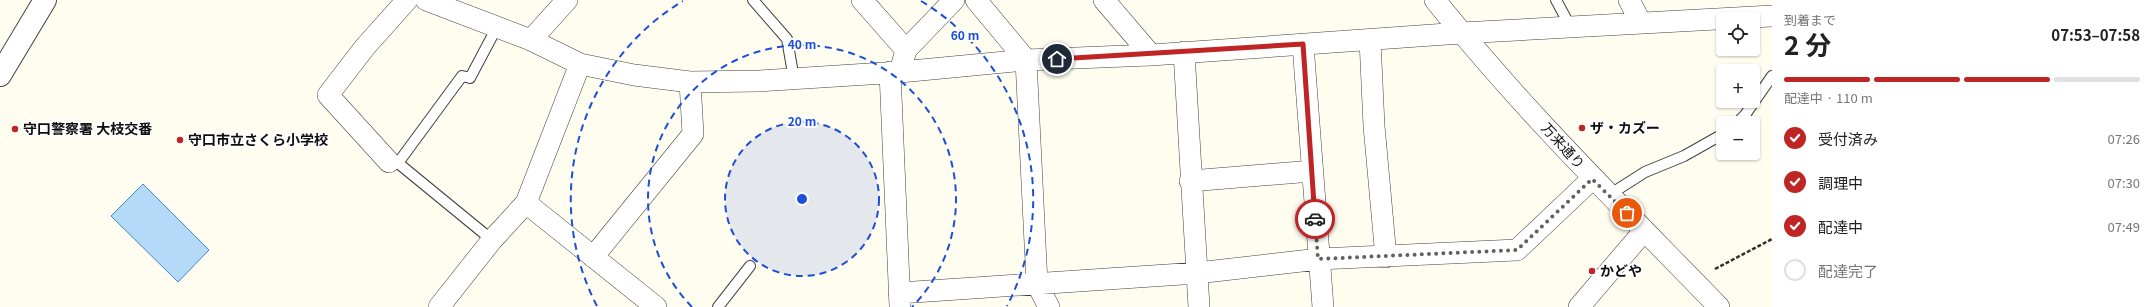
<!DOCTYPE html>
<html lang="ja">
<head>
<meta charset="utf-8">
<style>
	:root { --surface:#fff; --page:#f6f6f6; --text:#222; --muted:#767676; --line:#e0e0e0; --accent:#c02525 }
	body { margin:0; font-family:Georgia,"Noto Sans JP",serif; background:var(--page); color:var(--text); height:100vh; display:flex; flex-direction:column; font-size:15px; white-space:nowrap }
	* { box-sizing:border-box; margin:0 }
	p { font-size:13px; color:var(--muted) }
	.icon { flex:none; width:22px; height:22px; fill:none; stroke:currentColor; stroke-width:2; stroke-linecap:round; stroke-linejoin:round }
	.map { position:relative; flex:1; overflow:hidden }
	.details { display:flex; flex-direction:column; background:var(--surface); width:380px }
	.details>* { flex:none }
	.controls { position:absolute; left:1716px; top:12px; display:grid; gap:8px }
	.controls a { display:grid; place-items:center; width:44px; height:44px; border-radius:4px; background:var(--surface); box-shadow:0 1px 3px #0004; font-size:20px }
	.pin { position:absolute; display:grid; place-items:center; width:34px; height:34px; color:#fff; margin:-17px; border:2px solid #fff; border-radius:50%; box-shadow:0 1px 4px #0007 }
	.courier { position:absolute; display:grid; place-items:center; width:40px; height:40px; margin:-20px; border:3px solid #c02525; border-radius:50%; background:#fff; color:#222; box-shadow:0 1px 5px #0007 }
	.headline em { font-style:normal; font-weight:700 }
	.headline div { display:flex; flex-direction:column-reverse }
	.headline { display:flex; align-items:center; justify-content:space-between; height:68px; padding:0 12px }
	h1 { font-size:26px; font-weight:700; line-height:30px }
	.bar { display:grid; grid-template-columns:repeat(4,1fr); gap:6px 4px; align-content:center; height:48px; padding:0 12px }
	.bar i { height:5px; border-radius:3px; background:var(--line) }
	.bar .on { background:var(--accent) }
	.bar p { grid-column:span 4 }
	ol { padding:0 12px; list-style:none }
	li { display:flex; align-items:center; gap:12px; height:44px }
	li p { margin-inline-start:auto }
	li .icon { padding:4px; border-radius:50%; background:var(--accent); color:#fff; stroke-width:4 }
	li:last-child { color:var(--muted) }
	li i { width:22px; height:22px; border:2px solid var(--line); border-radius:50% }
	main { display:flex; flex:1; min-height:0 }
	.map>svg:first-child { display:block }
	.water { fill:#b4daf7; stroke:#3a8ccf }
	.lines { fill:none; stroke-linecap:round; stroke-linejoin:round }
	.service-casing { stroke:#414141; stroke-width:12 }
	.minor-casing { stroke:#414141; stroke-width:22 }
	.tertiary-casing { stroke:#414141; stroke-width:24 }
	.path { stroke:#303030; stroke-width:2.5; stroke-dasharray:4 2; stroke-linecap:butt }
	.service { stroke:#fff; stroke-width:10 }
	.minor { stroke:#fff; stroke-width:21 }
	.tertiary { stroke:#fff; stroke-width:22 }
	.done { stroke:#62625d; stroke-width:4; stroke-dasharray:0 7.2 }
	.route { stroke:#c02525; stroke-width:5 }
	.ring { fill:none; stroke:#1d4ed8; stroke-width:2; stroke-dasharray:7 5 }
	.poi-dot { fill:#c02525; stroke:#fff; stroke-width:1.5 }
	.labels { text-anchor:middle; stroke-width:4; stroke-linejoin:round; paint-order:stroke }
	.poi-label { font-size:14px; font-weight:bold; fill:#0e0e0e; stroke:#fff; text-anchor:start }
	.street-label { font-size:14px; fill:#0e0e0e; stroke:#fff }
	.centre { fill:#1d4ed8; stroke:#fff; stroke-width:2 }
	.ring-label { font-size:12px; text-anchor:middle; font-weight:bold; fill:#1d4ed8; stroke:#fff; stroke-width:4; stroke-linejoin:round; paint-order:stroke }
</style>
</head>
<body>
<main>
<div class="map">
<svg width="1772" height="307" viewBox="0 0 1772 307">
	<rect width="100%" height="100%" fill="#fffdf0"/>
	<path class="water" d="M143,184L209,250L178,282L111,216Z"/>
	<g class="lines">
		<defs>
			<path id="service" d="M753,0L787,39L794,79
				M1556,0L1570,26
				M1737,123L1745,115L1772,76
				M391,162L398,163L492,240
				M398,163L462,76L470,78L497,27
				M1609,195L1645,172L1684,156L1723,134
				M718,307L750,266"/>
			<path id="minor" d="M426,0L531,40L580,64L634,75L690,82L759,81L900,72L1026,60L1151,55L1461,33L1772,16
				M862,0L906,50
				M976,0L1026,60L1037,284L1049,307
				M1104,0L1151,55
				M1435,0C1522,109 1622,207 1719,307
				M1629,0L1641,23
				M531,40L567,0
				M1370,40L1374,126L1386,257
				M1303,45L1323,307
				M1184,52L1199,307
				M890,72L900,306
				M900,72L906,50L954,0
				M389,162L328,95L365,47L407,0
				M1190,181L1312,171
				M526,203L656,307
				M593,257L693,134L690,82
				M899,293L1197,273L1319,259L1517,250L1592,179
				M439,307L492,240L526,203L580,64
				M1579,307L1644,231"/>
			<path id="tertiary" d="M0,75L45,0"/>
		</defs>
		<use href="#service" class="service-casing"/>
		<use href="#minor" class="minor-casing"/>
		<use href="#tertiary" class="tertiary-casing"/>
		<path class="path" d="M1715,269L1772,239"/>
		<use href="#service" class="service"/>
		<use href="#minor" class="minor"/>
		<use href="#tertiary" class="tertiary"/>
	</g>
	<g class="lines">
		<path class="done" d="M1315,219L1318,259L1517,250L1592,179L1627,213"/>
		<path class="route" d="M1057,59L1303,44L1315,219"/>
	</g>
	<circle cx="802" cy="199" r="77" fill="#1d4ed8" fill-opacity=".12"/>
	<g class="ring">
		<circle cx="802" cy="199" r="77"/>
		<path d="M692 307A154 154 0 1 1 912 307"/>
		<path d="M597 306A231 231 0 0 1 683 1M921 1A231 231 0 0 1 1007 306"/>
	</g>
	<g class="poi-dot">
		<circle cx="1582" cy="128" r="4"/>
		<circle cx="15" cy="129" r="4"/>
		<circle cx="180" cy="140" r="4"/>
		<circle cx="1592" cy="271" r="4"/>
	</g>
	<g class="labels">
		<g class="poi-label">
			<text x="1590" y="133">ザ・カズー</text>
			<text x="23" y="134">守口警察署 大枝交番</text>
			<text x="188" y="145">守口市立さくら小学校</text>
			<text x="1600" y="276">かどや</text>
		</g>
		<g class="street-label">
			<text transform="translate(1563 146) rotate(48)" y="5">万来通り</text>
		</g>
	</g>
	<circle cx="802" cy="199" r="6" class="centre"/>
	<g class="ring-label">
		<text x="965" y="40">60 m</text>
		<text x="802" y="49">40 m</text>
		<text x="802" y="126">20 m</text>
	</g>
</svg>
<div class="controls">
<a><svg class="icon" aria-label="locate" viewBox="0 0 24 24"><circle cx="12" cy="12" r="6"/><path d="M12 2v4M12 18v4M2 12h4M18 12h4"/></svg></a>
<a>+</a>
<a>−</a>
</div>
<div class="pin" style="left:1627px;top:213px;background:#ea580c"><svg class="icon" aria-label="bag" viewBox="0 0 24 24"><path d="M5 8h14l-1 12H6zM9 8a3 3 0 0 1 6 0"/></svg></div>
<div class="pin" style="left:1057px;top:59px;background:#1f2937"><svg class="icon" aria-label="home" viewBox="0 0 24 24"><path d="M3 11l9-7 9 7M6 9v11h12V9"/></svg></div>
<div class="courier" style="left:1315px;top:219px"><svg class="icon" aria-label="car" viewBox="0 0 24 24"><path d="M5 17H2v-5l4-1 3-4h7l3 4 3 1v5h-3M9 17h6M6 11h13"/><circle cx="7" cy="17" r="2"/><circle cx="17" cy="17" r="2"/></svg></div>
</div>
<section class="details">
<div class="headline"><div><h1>2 分</h1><p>到着まで</p></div><em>07:53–07:58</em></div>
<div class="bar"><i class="on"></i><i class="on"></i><i class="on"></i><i></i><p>配達中 · 110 m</p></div>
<ol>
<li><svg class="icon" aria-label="check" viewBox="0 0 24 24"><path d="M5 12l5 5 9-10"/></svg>受付済み<p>07:26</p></li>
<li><svg class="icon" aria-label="check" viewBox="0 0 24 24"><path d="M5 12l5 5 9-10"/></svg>調理中<p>07:30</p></li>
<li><svg class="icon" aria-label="check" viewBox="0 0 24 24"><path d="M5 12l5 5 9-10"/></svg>配達中<p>07:49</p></li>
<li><i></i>配達完了</li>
</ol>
</section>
</main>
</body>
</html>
